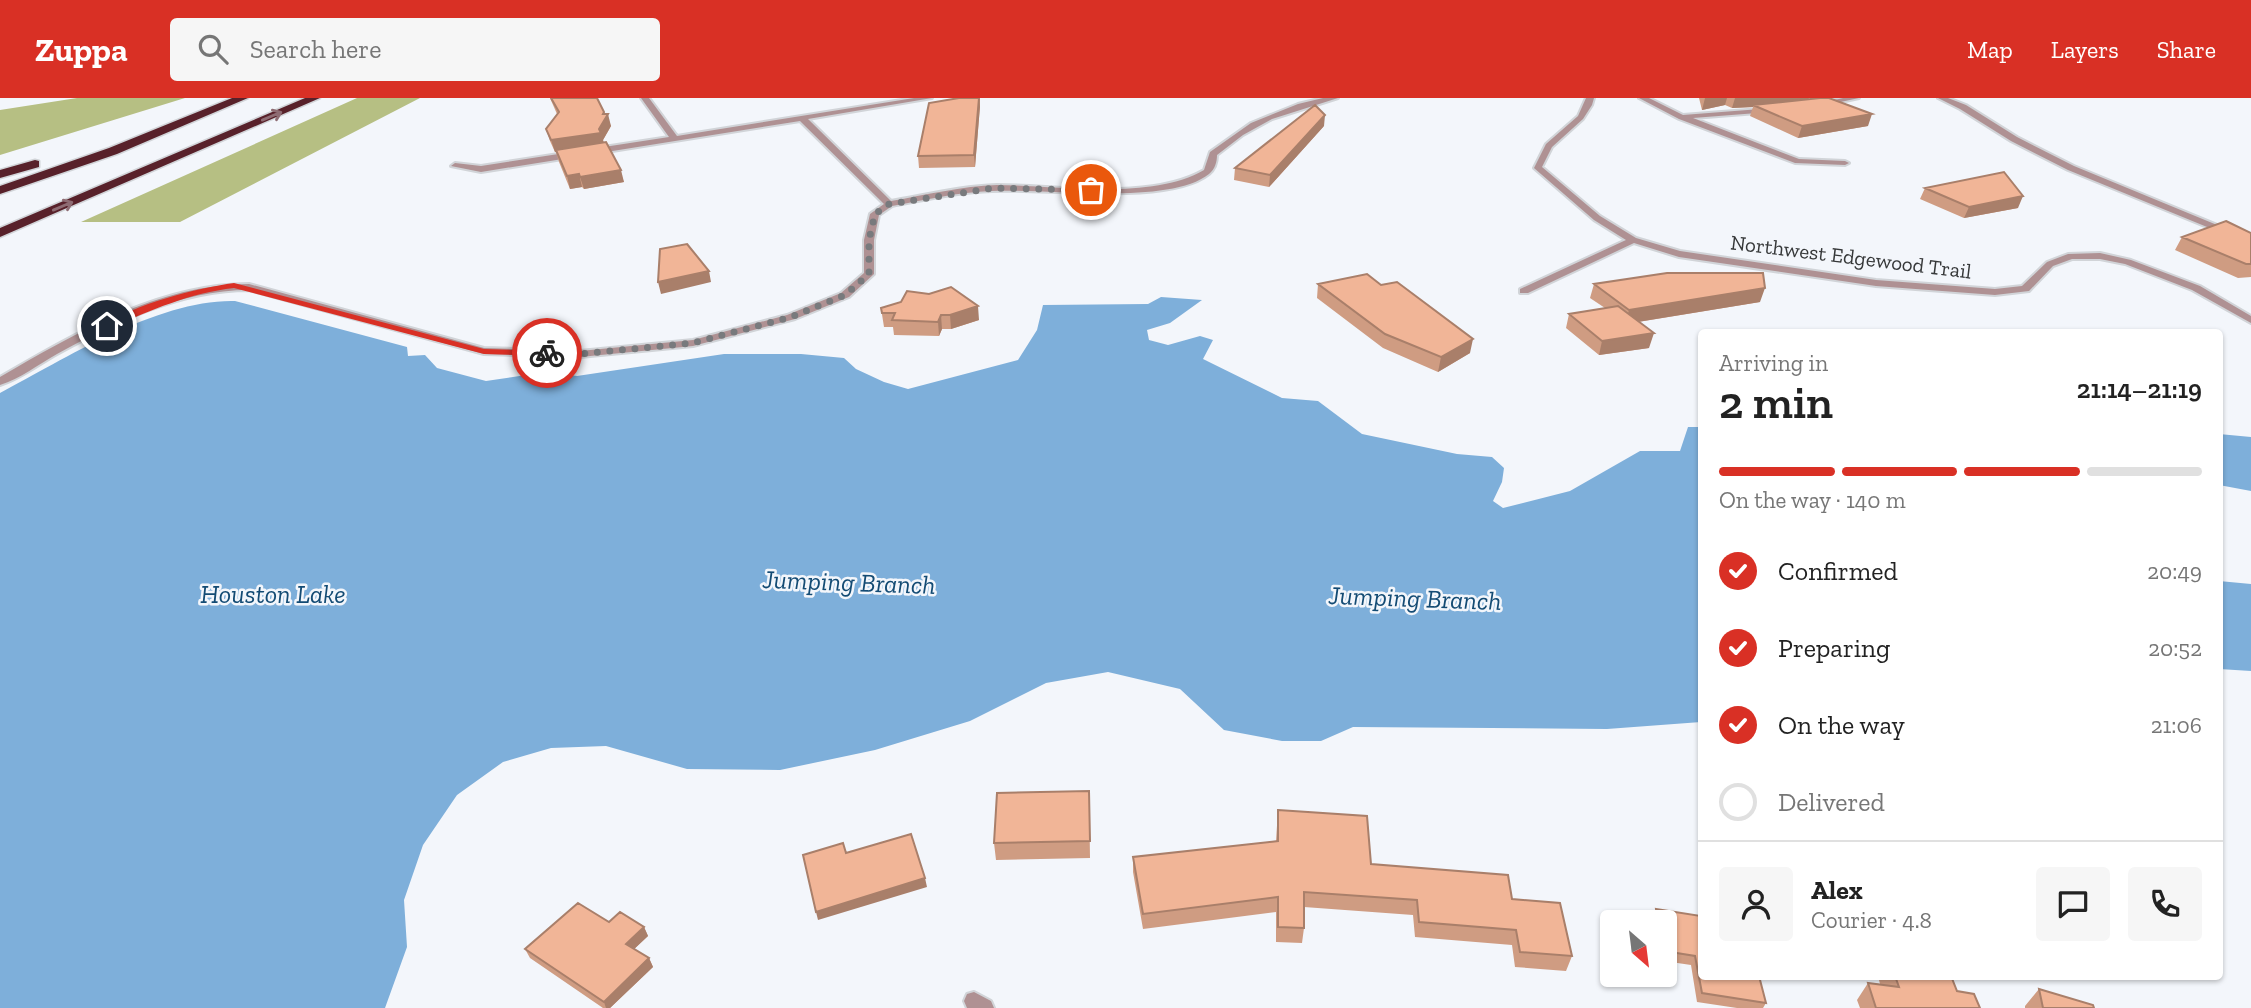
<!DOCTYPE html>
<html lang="en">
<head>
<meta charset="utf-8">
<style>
	:root { --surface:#fff; --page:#f6f6f6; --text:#222; --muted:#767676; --line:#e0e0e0; --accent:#d93025 }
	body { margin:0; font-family:"Zilla Slab",serif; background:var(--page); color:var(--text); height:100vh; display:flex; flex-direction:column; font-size:26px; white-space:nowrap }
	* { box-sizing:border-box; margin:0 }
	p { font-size:23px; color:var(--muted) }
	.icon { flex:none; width:38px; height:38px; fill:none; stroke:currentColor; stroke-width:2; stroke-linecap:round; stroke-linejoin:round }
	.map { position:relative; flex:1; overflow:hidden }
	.panel { position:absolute; left:1698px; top:231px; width:525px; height:651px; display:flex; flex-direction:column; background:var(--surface); border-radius:7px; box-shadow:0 2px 5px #0004 }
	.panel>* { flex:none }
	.needle { width:46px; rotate:152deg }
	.controls { position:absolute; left:1600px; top:812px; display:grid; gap:14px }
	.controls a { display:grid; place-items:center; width:77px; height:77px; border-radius:7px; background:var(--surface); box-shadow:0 2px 5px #0004; font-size:35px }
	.pin { position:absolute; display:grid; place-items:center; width:60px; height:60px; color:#fff; margin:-30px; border:4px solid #fff; border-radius:50%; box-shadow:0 2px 7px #0007 }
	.courier { position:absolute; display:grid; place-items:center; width:70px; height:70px; margin:-35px; border:5px solid #d93025; border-radius:50%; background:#fff; color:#222; box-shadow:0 2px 9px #0007 }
	.headline em { font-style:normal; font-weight:600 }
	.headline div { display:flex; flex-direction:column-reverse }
	.headline { display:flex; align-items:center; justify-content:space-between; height:119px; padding:0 21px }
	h1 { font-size:46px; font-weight:600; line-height:52px }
	.bar { display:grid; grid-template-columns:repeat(4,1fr); gap:10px 7px; align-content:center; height:84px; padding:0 21px }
	.bar i { height:9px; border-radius:5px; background:var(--line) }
	.bar .selected { background:var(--accent) }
	.bar p { grid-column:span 4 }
	.line { display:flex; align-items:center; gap:18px; padding:0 21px; border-top:2px solid var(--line) }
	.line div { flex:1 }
	.round { display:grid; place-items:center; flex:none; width:74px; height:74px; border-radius:7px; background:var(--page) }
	ol { padding:0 21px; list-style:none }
	li { display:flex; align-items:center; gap:21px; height:77px }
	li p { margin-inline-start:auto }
	li .icon { padding:7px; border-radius:50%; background:var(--accent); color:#fff; stroke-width:4 }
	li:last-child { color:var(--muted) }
	li i { width:38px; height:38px; border:4px solid var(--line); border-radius:50% }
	header { display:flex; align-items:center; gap:42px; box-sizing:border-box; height:98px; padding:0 35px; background:var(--accent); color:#fff }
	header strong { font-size:33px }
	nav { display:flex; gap:38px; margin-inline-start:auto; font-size:24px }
	.search { width:490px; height:63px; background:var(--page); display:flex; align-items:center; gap:18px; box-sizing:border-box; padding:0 24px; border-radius:7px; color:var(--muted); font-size:26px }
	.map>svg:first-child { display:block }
	.forest { fill:#b6bf83 }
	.water { fill:#7eafda }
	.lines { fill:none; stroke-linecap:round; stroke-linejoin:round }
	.street-casing { stroke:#d1d4d8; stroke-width:4 }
	.highway-casing { stroke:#d1d4d8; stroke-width:3 }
	.street { fill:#af9193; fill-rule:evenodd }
	.highway { fill:#58212a; fill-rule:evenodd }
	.wall { fill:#cf9c82 }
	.shaded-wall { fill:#a97f6a }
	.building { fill:#f1b597; stroke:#a97f6a; stroke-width:2 }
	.oneway { stroke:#8e6c73 }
	.route { fill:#d93025 }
	.done { stroke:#787a7d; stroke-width:7; stroke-dasharray:0 12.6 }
	.labels { text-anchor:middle; stroke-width:5; stroke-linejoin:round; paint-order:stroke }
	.far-street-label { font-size:21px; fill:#363839; stroke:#f3f6fb }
	.water-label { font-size:26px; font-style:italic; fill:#134b74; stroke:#f3f6fb }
</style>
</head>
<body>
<header>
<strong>Zuppa</strong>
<div class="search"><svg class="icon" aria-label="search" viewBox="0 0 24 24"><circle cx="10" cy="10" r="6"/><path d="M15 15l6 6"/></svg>Search here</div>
<nav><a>Map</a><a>Layers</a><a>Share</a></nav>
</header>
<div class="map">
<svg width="2251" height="910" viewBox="0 0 2251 910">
	<rect width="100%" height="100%" fill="#f3f6fb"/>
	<path class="forest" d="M77,0H185L0,57V12Z
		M357,0H420L180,124H81Z"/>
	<path class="water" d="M1161,199L1202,202L1170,225L1147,232L1149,242L1168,247L1200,238L1213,242L1203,261L1282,300L1318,303L1362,336L1457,356L1492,359L1504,370L1502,384L1493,403L1503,410L1570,393L1640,353H1680L1688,329H1701V624L1607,631L1353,629L1321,643H1282L1224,632L1180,591L1108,574L1046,585L970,623L875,652L780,672L687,671L606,648L551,650L503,664L457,697L423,747L404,802L407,849L385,910H0V295C66,260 159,201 235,203L407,249L408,258L425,257L437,270L486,283L546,274L577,278L724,256H801L844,260L856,271L884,284L908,291L1018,262L1037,232L1043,207L1148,206Z
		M2219,336L2251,339V393L2219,387Z
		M2219,483L2251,486V573L2219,571Z"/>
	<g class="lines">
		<defs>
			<path id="street" d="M641,0H649L677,38L914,0H932L808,21L891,103C926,97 962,88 997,87C1058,87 1151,103 1204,72L1210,54L1251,25L1298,6L1323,0H1338L1272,21L1243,37L1217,57C1217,64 1215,71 1209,76C1169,108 1044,90 992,93C958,94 925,102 892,108L879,117L874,142V176L849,199L795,221L693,248L580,259L484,256L249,192C180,192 116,224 57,256C39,266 20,281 0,287V279C76,235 159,186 249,186L484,250L580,253L693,242L787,217L841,195L864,175V142L870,116L884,106L800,23L481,74L451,68L455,65L481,68L669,39Z
				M1586,0H1594L1592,7L1583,21L1552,49L1542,69L1600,118L1636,140L1680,153L1876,182L1995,191L2022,188L2047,164L2068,156L2100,155L2131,162L2200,188L2251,218V225L2192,192L2125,166L2100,161H2072L2053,168L2029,193L1995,197L1876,188L1679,159L1634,145L1528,195H1520V191L1626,142L1594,122L1534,70L1546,46L1578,18Z
				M1639,0H1649L1683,17L1773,10L1774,12L1770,14L1693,20L1799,61L1845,63L1849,65L1845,67L1795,65L1679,21Z
				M1843,0H1859L1822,8L1818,6Z
				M1938,0H1948L1966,7L2017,39L2074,68L2251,141V147L2068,72L2011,43L1960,11Z
				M974,894L991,903L994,910H967L964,903L967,896Z"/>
			<path id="highway" d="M232,0H248L117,56L0,96V88L109,50Z
				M305,0H320L0,139V130Z
				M35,62L39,63V69L0,80V72Z"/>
		</defs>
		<use href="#street" class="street-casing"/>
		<use href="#highway" class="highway-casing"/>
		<use href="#street" class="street"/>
		<use href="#highway" class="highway"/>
	</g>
	<path class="wall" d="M550,0L604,14L611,28L603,42L604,45L624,84L584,91L582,89L570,91L559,64L556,54H555L550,43L546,31L557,16Z
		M980,0V8L975,69L919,70L918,58Z
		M1699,0H1809L1808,1L1868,28L1798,40L1750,18L1753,9L1732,10L1725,7L1702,12Z
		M1324,28L1269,89L1234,82L1235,70Z
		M1925,90L2018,110L1964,120L1920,101Z
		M2251,135V179L2238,180L2175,152L2182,139Z
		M1318,186L1470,255L1438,274L1383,250L1317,200Z
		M1594,186L1760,204L1638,224L1649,250L1599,257L1566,230L1569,216L1605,210L1590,200Z
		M901,204L979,222L951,231H942L939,238L894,237L893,229H884L881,210Z
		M1089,693L1090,760L996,762L994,745Z
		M1278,712L1371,766L1512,801L1572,858L1566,873L1515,869L1512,847L1415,839L1413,817L1304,809V830L1302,845L1276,844V814L1143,831L1133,774V759L1276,743Z
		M1656,811L1766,905L1763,910H1737L1697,904L1691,867L1664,863V824H1653L1652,820Z
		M609,824L644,829L648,838L634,851L649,860L653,869L610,910H603L530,860L525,851Z
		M1878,878H1951L1957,893L1980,910H1860L1857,902L1868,885L1880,886Z
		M2039,891L2094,910H2025V908Z"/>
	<path class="shaded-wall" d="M980,0V8L975,69L974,57Z
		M1705,0H1727L1725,7L1702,12Z
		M1735,0H1809L1807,4L1753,7V9L1732,10Z
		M604,14L606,20L608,16L611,28L603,42L604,46L555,54L551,42L599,31Z
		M1872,16L1868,28L1798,40L1802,28Z
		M1325,17L1324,28L1269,89L1270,77Z
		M621,72L624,84L584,91L580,79Z
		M579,76L582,89L570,91L567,78Z
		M2023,98L2018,110L1964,120L1969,109Z
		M709,173L711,184L661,196L658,184Z
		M1765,190L1760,204L1625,226L1629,212Z
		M978,208L979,222L951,231L950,217Z
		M941,217L942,231L939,238L938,224Z
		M1654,235L1649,250L1599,257L1602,243Z
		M1473,241L1470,255L1438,274L1441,259Z
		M925,780L927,789L818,822L816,814Z
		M644,829L648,838L630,855L626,846Z
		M649,860L653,869L610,910H606L604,904Z"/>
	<path class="building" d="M551,0H597L604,14L603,16H608L599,31L601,35L551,42L546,31L559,14Z
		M959,0H979L974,57L918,58L929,5Z
		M1820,0H1829L1872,16L1802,28L1753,7Z
		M1315,7L1325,17L1270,77L1235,70Z
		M606,44L621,72L580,79L579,76L567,78L556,52Z
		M2004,74L2023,98L1969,109L1925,90Z
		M2226,123L2251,135V166H2246L2182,139Z
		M687,146L709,173L658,184L660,151Z
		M1667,175H1763L1765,190L1629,212L1594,186Z
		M1367,176L1381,187L1397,184L1473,241L1441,259L1385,236L1318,186Z
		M951,189L978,208L950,217H941L938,224L892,222L895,215H882L881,210L901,204L907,193L929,196Z
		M1618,208L1654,235L1602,243L1569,216Z
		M1089,693L1090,743L994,745L997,695Z
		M1278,712L1367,718L1371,766L1508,777L1512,801L1560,805L1572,858L1520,854L1516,832L1419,824L1417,802L1304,794V830L1278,829V799L1143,816L1133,759L1278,743Z
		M911,736L925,780L816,814L803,757L843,745L846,755Z
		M578,805L609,824L620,814L644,829L626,846L649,860L604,904L525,851Z
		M1656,811L1701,818V878H1759L1766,905L1702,895L1695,858L1664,853V824H1658Z
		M1895,878H1951L1957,893L1974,896L1980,910H1876L1868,885L1899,889Z
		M2039,891L2093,907L2094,910H2043Z"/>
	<defs><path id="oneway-shaft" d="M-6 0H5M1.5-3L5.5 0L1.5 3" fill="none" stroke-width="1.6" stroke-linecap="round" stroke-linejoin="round" transform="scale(1.75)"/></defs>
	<g class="oneway">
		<use href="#oneway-shaft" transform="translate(272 18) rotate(-23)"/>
		<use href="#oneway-shaft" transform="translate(63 108) rotate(-23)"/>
	</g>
	<path class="route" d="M234,185L484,251L547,253L551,255L547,258L484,256L234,190C190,195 151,212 111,230L103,228C134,206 197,190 234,185Z"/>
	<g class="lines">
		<path class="done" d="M547,255L580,256L693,245L791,219L845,197L869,176V142L875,116L889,106L994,90L1091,92"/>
	</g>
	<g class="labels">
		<g class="far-street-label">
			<text transform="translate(1851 159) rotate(7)" y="7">Northwest Edgewood Trail</text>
		</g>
		<g class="water-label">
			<text transform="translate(849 484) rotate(2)" y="9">Jumping Branch</text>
			<text x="273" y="505">Houston Lake</text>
			<text transform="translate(1415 500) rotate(2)" y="9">Jumping Branch</text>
		</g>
	</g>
</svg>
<div class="controls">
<a><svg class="needle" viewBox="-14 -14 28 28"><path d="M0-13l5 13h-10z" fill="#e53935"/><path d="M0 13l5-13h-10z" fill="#767676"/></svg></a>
</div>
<div class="pin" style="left:1091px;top:92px;background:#ea580c"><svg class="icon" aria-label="bag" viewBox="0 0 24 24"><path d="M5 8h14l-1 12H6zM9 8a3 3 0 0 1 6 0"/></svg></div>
<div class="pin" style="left:107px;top:228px;background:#1f2937"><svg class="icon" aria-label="home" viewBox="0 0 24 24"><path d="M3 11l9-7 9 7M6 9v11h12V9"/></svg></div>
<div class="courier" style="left:547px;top:255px"><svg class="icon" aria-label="bike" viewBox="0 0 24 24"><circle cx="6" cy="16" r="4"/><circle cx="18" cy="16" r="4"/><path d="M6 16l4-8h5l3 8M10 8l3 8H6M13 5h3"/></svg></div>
<section class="panel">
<div class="headline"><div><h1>2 min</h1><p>Arriving in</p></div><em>21:14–21:19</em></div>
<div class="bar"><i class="selected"></i><i class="selected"></i><i class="selected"></i><i></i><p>On the way · 140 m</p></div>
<ol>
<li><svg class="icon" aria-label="check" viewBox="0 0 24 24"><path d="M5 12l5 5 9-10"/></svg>Confirmed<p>20:49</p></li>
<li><svg class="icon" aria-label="check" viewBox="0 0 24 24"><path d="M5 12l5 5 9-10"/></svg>Preparing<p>20:52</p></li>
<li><svg class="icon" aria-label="check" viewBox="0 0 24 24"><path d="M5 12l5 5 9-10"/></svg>On the way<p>21:06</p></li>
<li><i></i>Delivered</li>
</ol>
<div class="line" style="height:126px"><a class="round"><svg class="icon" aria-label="person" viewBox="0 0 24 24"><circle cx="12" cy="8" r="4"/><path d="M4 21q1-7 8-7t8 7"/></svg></a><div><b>Alex</b><p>Courier · 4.8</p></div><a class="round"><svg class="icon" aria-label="chat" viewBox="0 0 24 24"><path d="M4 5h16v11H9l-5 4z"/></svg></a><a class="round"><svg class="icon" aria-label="phone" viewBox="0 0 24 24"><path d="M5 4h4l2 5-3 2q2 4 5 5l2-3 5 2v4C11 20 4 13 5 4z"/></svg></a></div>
</section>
</div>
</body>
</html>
